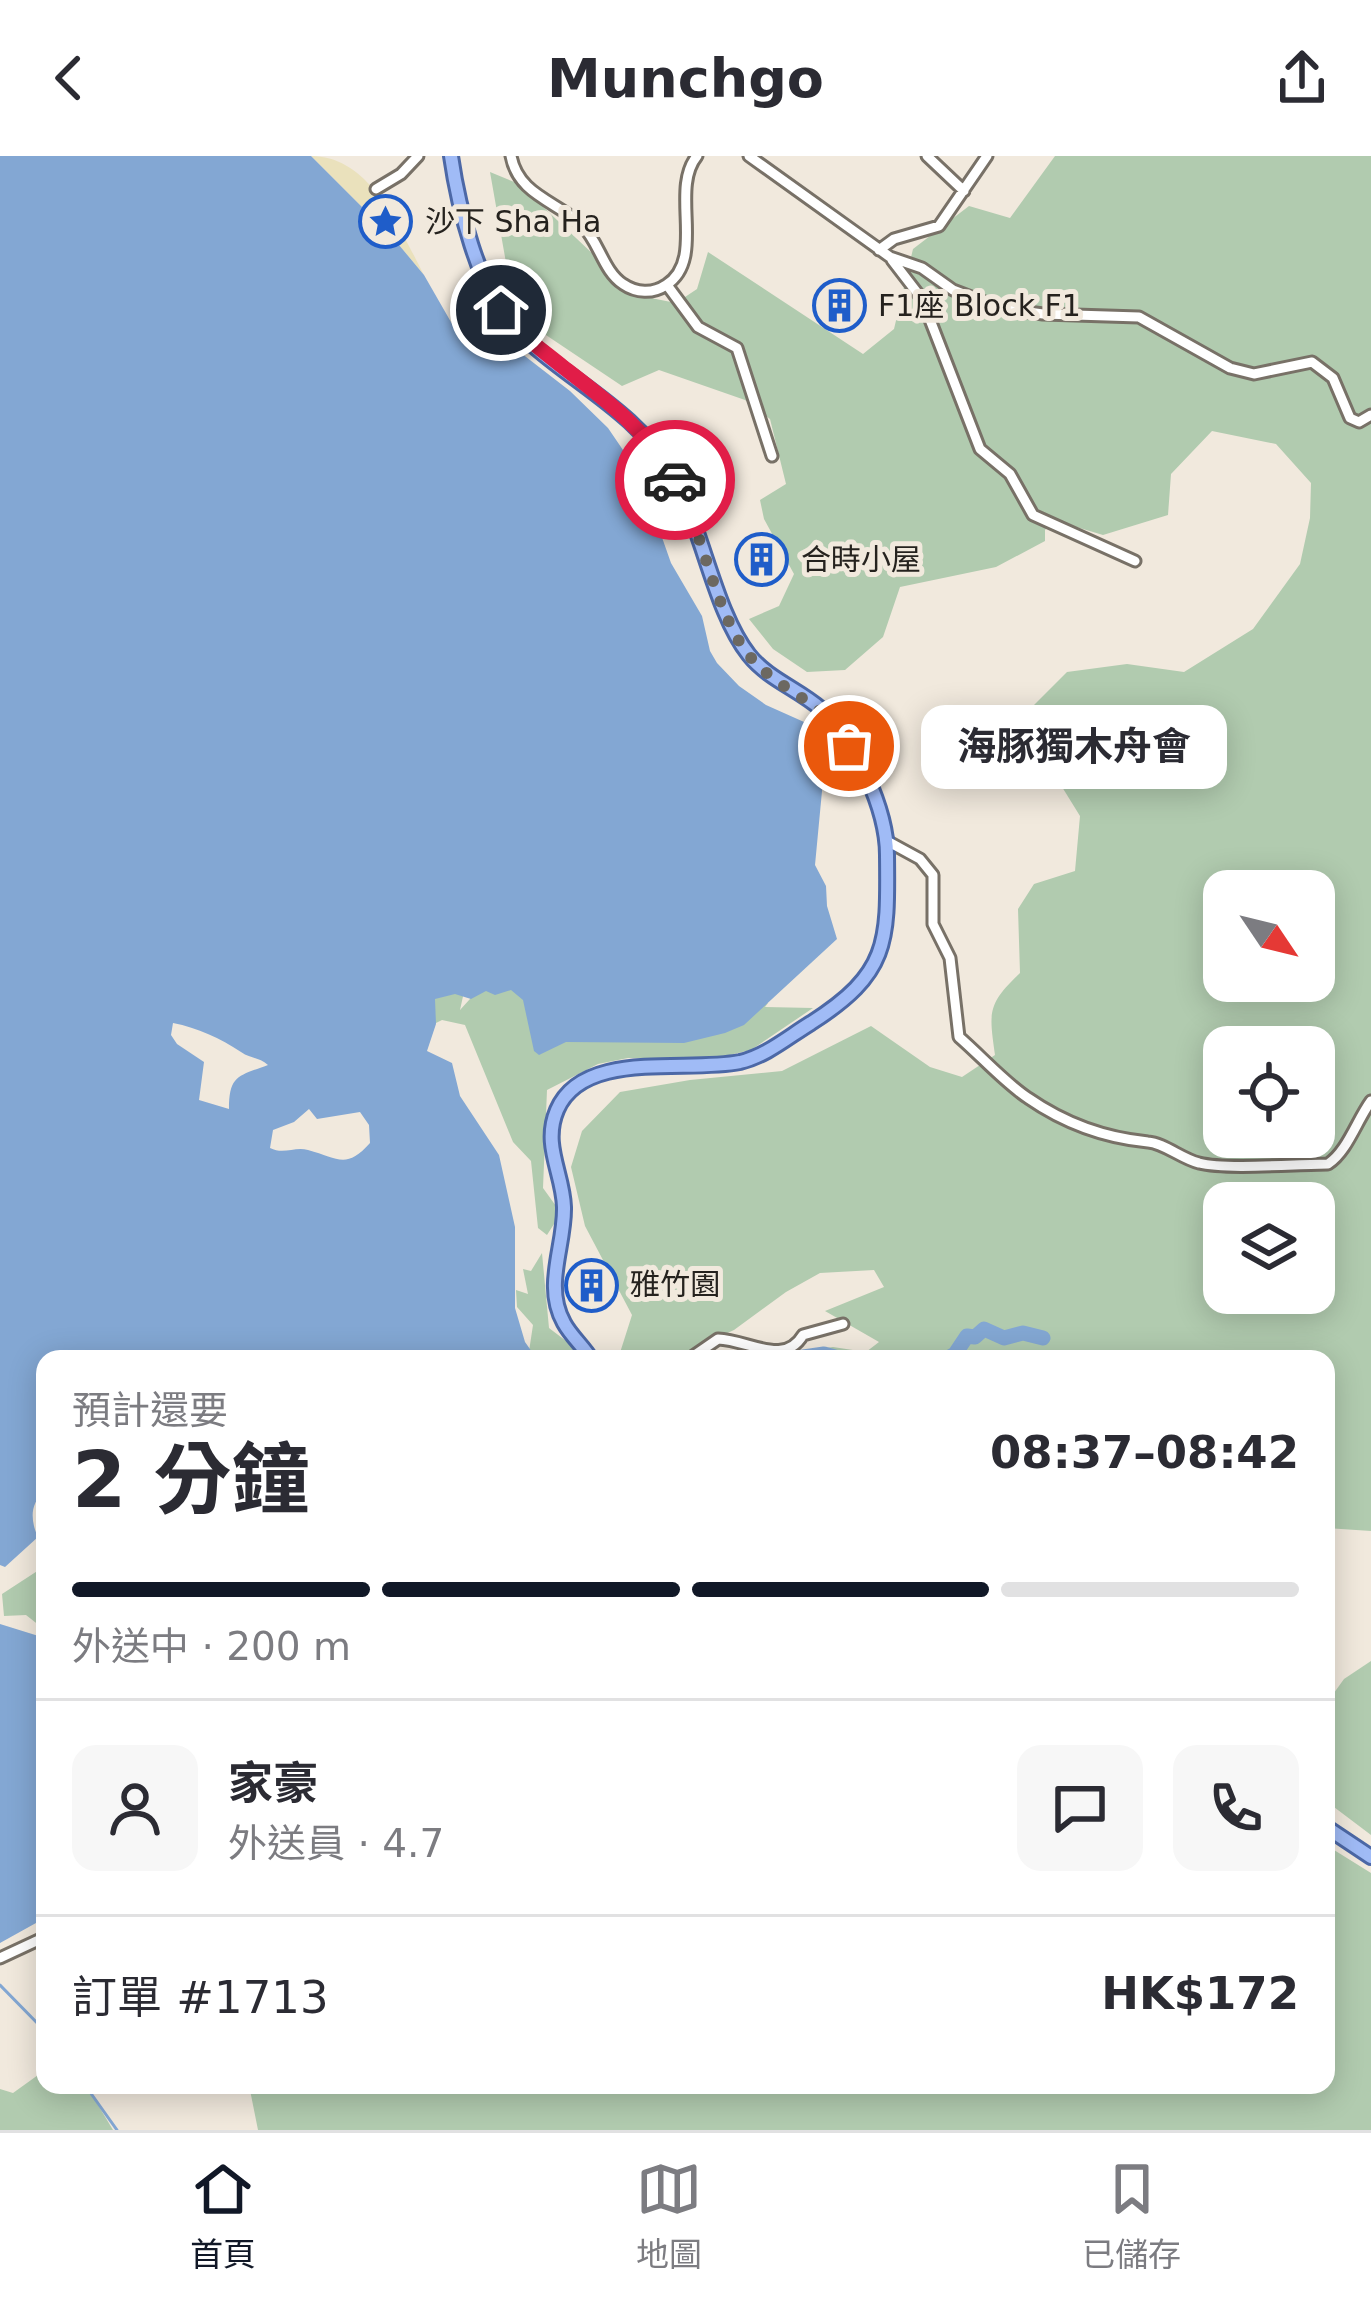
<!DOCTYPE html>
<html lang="zh-TW">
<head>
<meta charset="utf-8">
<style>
	:root { --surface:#fff; --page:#f7f7f7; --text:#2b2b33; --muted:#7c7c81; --line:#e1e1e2; --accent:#111827 }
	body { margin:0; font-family:"DejaVu Sans","Noto Sans TC",sans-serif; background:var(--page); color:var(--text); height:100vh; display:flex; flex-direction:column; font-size:45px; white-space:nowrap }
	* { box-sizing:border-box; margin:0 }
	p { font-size:39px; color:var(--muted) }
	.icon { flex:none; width:66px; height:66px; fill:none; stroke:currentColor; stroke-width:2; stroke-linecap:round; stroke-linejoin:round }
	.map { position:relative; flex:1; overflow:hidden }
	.details { position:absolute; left:36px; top:1194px; width:1299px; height:744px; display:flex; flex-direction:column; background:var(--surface); border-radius:24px; box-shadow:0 6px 30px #0003 }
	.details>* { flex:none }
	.needle { width:78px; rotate:125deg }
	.controls { position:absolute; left:1203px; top:714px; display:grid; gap:24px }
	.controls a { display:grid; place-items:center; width:132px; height:132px; border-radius:24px; background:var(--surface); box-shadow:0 6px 30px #0003; font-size:60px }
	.pin { position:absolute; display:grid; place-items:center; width:102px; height:102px; color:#fff; margin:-51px; border:6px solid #fff; border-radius:50%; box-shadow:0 3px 12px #0007 }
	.courier { position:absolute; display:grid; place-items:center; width:120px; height:120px; margin:-60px; border:9px solid #e11d48; border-radius:50%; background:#fff; color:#222; box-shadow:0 3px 15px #0007 }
	.bubble { position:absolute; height:84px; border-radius:24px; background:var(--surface); box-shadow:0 6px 30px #0003; font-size:39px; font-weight:700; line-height:84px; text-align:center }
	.head em { font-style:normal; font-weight:700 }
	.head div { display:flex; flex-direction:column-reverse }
	.head { display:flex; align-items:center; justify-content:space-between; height:204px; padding:0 36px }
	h1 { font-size:78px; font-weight:700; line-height:90px }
	.bar { display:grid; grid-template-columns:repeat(4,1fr); gap:18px 12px; align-content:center; height:144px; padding:0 36px }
	.bar i { height:15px; border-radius:9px; background:var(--line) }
	.bar .current { background:var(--accent) }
	.bar p { grid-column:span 4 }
	.line { display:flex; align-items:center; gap:30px; padding:0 36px; border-top:3px solid var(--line) }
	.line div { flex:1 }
	.round { display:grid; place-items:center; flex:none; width:126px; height:126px; border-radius:24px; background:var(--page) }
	header { display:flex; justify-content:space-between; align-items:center; height:156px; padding:0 36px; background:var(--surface); font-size:54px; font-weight:700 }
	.tabs { display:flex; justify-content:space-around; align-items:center; height:168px; border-top:3px solid var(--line); background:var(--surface); font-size:33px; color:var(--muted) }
	.tabs a { display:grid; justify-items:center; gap:6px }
	.tabs .current { color:var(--accent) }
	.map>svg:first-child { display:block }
	.green { fill:#b1cbaf; fill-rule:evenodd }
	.sand { fill:#eae1bc }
	.water { fill:#83a7d3; fill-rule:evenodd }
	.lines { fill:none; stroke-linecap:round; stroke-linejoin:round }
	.stream { stroke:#83a7d3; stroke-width:3 }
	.river { stroke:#83a7d3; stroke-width:15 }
	.minor-casing { stroke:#787167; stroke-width:15 }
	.major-casing { stroke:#4c68a6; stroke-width:18 }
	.minor { stroke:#fff; stroke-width:9 }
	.major { stroke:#a0bbf6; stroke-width:12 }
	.done { stroke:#6c6861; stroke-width:12; stroke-dasharray:0 21.6 }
	.route { stroke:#e11d48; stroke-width:15 }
	.labels { text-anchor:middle; stroke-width:10; stroke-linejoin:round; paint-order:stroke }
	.poi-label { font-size:30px; fill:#25221e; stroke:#f1e9dd; text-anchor:start }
</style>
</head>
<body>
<header><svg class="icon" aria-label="back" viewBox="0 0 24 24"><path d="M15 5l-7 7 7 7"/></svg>Munchgo<svg class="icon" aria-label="share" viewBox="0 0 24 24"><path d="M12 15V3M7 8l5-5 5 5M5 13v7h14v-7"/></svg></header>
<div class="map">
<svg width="1371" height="1974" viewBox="0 0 1371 1974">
	<rect width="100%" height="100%" fill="#f1e9dd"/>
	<path class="green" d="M1055,0H1371V1375L1326,1372V1203H950L949,1199L928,1203H793L797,1196L833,1191L866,1196L879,1186L825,1155L884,1131L874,1114L820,1117L786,1136L734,1174L679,1199V1203H618L632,1159L585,1070L571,1011L582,975L620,936L690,924L782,915L871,870L930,911L962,921L995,899C989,856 987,848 1020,817L1018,753L1034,728L1075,715L1080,660L1020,563L1067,516L1127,508L1184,516L1253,473L1300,408L1310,362L1311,327L1276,288L1212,275L1171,318L1168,359L1103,379L1053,364L1045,374V385L996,411L900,431L883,481L845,514L807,516L773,493L749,463L779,450L794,418L764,363L760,344L786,328L770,263L745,244L659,214L622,230L534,171L511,135L490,16L519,28L595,100L626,137L676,147L697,133L708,96L863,198L894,173L913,93L969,50L1010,62ZM1224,735H1314V825H1224ZM1224,891H1314V981H1224ZM1224,1047H1314V1137H1224Z
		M451,822H467L460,854L479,833L514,826L768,847L765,851L813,852L751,894L712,903L628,902L598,908L547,934L543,1032L561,1057L547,1079L538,1072L531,1005L513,986L465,869L442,864L420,875L422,845Z
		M542,1097L549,1172L574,1191L575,1203L528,1202L533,1169L517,1151L516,1134L528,1138L523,1113L531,1115Z
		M45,1410V1474L26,1459L4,1460L2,1438Z
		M1371,1505V1679L1326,1645V1548L1344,1523Z
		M1326,1689L1371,1717V1974H258L249,1929H1326Z
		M45,1914V1929H86L113,1974H0V1933L13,1937Z"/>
	<path class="sand" d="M311,0C371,0 400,74 424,119L394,83Z"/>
	<path class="water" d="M0,0H311L394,83L424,119L463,187L486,170L570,235L608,272L640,319L671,407L702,460L710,495L717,507L739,530L766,549L813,570L822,597H818L819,612L824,614L815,709L826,730L827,750L837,783L744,869L725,877L684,887L566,886L539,899L534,895L523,844L511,834L495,839L486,835L471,843L455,838L435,843L436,868L427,895L452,907L460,940L499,999L515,1071V1152L525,1186L537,1203H45V1335C30,1347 30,1364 38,1381L5,1411L0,1409ZM173,867C198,872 220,882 241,896C251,903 259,901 268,909C239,920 229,919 229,953L199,944L204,906L177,888L171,879ZM309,953L317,963L360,956L369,969L370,987C346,1014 338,1002 308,994C295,990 284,999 270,992L273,974L294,966Z
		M0,1468L45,1482V1762L0,1787Z"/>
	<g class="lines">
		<path class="stream" d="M0,1829L45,1875
			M85,1929L117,1974"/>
		<path class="river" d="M790,1203L824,1198L842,1203
			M946,1203L955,1198L967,1180L975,1181L984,1173L1004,1182L1023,1177L1043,1182"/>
		<defs>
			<path id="minor" d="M511,0C518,38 555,45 581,68C599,85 603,115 623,128C636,137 653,138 666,129C707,103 669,34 697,0
				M749,0L890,101L922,112L953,134L1000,152L1043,158L1139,161L1230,212L1254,218L1312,206L1333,222L1350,262L1359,266L1371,259
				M927,0L964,35
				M376,33L401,18L418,0
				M879,94L894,83L939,70L987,0
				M892,104L922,143L980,293L1010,318L1033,359L1135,405
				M667,129L698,171L737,192L772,300
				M887,685L920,703L933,719V768L950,802L959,881C981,900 1005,927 1028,942C1064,967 1106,982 1148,986C1164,987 1182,1003 1199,1007C1226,1014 1297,1008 1328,1008C1347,996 1357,964 1371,945
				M689,1203L718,1183C749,1184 784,1211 803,1179L843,1168
				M0,1802L45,1781"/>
			<path id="major" d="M451,0C458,49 478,132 512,169C562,223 633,250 671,316C702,369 714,455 749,499C768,523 798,533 821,553C855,583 887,654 887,699C888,787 889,817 811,867C788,881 766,900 740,906C686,917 583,893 557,954C542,989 563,1017 564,1051C565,1090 543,1130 564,1167C571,1180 583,1190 591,1203
				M1326,1671L1371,1701"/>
		</defs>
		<use href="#minor" class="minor-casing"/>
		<use href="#major" class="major-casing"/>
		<use href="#minor" class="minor"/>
		<use href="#major" class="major"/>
	</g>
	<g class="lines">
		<path class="done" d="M675,324C703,376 714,453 747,497C777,536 824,543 849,590"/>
		<path class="route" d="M501,154C517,177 541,193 563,211C606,244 649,276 675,324"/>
	</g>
	<defs>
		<symbol id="sight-ring" viewBox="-11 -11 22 22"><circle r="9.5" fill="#f1e9dd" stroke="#1f5dc9" stroke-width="1.5"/><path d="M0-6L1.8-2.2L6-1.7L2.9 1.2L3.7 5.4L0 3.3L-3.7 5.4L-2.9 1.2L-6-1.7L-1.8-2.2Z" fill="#1f5dc9"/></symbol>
		<symbol id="building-ring" viewBox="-11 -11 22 22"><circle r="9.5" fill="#f1e9dd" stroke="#1f5dc9" stroke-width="1.5"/><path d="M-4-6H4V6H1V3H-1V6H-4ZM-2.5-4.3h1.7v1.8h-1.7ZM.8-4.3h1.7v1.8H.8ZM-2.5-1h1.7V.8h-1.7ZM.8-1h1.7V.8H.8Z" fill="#1f5dc9"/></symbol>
	</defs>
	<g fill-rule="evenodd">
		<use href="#sight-ring" x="356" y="36" width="59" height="59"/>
		<use href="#building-ring" x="810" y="120" width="59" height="59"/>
		<use href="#building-ring" x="732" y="374" width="59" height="59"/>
		<use href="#building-ring" x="562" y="1100" width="59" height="59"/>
	</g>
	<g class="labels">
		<g class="poi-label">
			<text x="425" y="76">沙下 Sha Ha</text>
			<text x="878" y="160">F1座 Block F1</text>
			<text x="801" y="414">合時小屋</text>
			<text x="630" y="1139">雅竹園</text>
		</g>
	</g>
</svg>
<div class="controls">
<a><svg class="needle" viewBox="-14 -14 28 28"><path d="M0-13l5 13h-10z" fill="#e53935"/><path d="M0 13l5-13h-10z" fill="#7c7c81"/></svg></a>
<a><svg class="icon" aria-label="locate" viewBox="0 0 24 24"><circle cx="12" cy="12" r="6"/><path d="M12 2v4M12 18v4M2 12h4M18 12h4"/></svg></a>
<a><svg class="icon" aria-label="layers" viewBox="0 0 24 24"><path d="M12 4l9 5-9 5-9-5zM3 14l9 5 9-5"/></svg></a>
</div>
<div class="pin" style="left:849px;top:590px;background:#ea580c"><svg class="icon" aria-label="bag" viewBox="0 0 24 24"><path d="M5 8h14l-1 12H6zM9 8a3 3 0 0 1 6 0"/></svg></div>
<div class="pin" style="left:501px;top:154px;background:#1f2937"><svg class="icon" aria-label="home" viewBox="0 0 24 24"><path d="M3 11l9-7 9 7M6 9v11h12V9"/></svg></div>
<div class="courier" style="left:675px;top:324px"><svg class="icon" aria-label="car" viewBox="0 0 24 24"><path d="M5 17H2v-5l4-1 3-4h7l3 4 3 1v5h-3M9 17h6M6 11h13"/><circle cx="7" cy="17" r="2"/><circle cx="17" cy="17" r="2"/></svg></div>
<div class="bubble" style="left:921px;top:549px;width:306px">海豚獨木舟會</div>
<section class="details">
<div class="head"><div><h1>2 分鐘</h1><p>預計還要</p></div><em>08:37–08:42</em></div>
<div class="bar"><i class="current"></i><i class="current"></i><i class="current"></i><i></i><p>外送中 · 200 m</p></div>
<div class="line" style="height:216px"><a class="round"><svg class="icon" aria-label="person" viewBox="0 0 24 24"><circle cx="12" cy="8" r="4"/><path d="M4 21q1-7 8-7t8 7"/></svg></a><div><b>家豪</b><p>外送員 · 4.7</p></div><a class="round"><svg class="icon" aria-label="chat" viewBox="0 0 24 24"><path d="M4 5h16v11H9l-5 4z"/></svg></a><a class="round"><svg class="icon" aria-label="phone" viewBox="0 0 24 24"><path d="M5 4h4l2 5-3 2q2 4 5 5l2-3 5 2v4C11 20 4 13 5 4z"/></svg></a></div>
<div class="line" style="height:156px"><div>訂單 #1713</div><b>HK$172</b></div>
</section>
</div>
<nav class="tabs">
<a class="current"><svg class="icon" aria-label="home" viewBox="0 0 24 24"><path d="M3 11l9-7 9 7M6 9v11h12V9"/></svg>首頁</a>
<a><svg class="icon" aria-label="map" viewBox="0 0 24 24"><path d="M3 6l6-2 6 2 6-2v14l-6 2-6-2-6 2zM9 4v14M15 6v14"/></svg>地圖</a>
<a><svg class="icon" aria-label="saved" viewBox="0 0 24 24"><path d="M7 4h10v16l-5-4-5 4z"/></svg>已儲存</a>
</nav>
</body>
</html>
